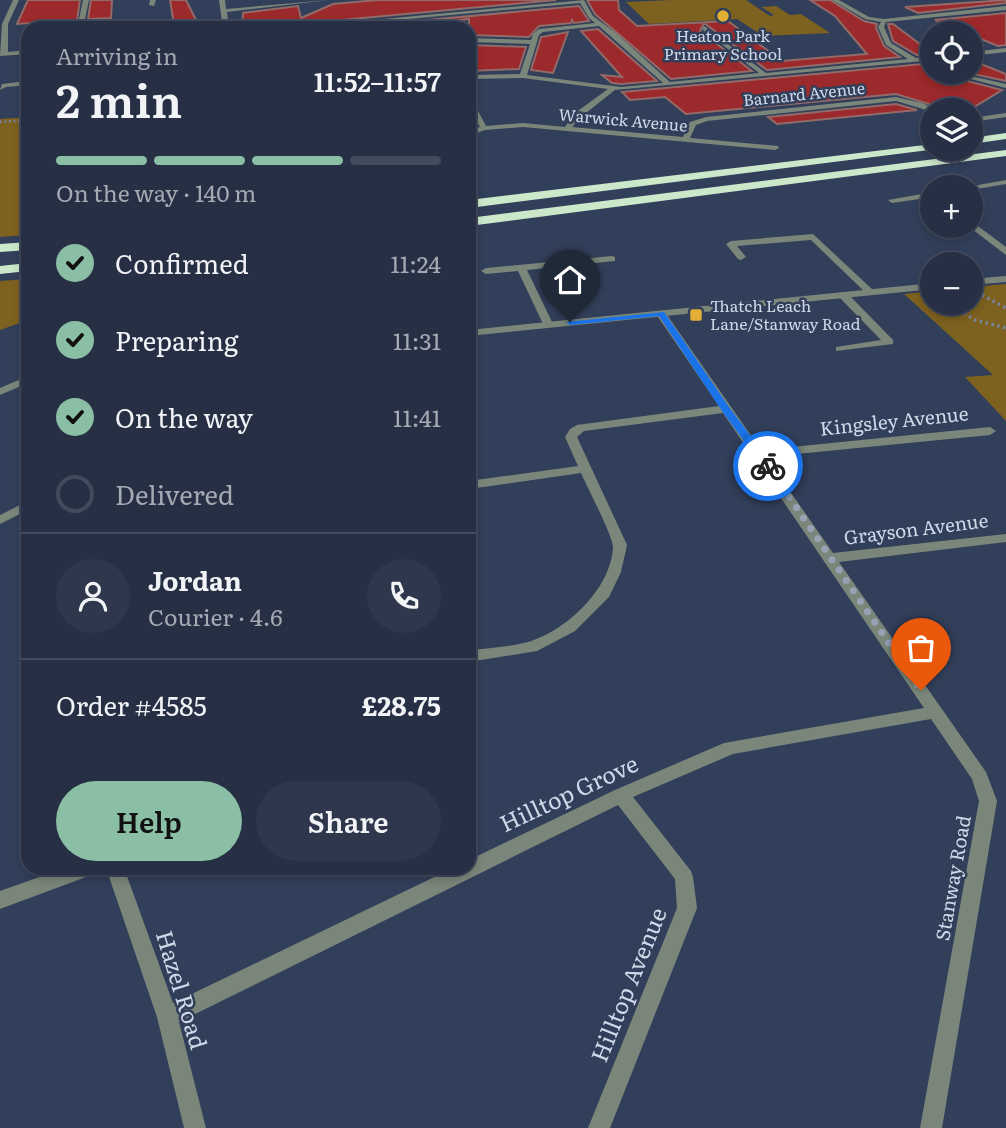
<!DOCTYPE html>
<html lang="en">
<head>
<meta charset="utf-8">
<style>
	:root { --surface:#262f44; --page:#2e374b; --text:#f1f3f6; --muted:#a4a9b2; --line:#424a5d; --accent:#8abfa5 }
	body { margin:0; font-family:Literata,serif; background:var(--page); color:var(--text); height:100vh; display:flex; flex-direction:column; font-size:26px; white-space:nowrap }
	* { box-sizing:border-box; margin:0 }
	p { font-size:23px; color:var(--muted) }
	.icon { flex:none; width:38px; height:38px; fill:none; stroke:currentColor; stroke-width:2; stroke-linecap:round; stroke-linejoin:round }
	.map { position:relative; flex:1; overflow:hidden }
	.sheet { position:absolute; left:21px; top:21px; width:455px; height:854px; display:flex; flex-direction:column; background:var(--surface); border-radius:21px; box-shadow:0 4px 10px #0003,0 0 0 2px var(--line) }
	.sheet>* { flex:none }
	.buttons { position:absolute; left:920px; top:21px; display:grid; gap:14px }
	.buttons a { display:grid; place-items:center; width:63px; height:63px; border-radius:50%; background:var(--surface); box-shadow:0 4px 10px #0003,0 0 0 2px var(--line); font-size:35px }
	.pin { position:absolute; display:grid; place-items:center; width:60px; height:60px; color:#fff; margin:-72px -30px; border-radius:50% 50% 50% 0; rotate:-45deg; box-shadow:0 0 7px #0007 }
	.pin .icon { rotate:45deg }
	.courier { position:absolute; display:grid; place-items:center; width:70px; height:70px; margin:-35px; border:5px solid #1a73e8; border-radius:50%; background:#fff; color:#222; box-shadow:0 2px 9px #0007 }
	.overview em { font-style:normal; font-weight:600 }
	.overview div { display:flex; flex-direction:column-reverse }
	.overview { display:flex; align-items:center; justify-content:space-between; height:119px; padding:0 35px }
	h1 { font-size:46px; font-weight:600; line-height:52px }
	.bar { display:grid; grid-template-columns:repeat(4,1fr); gap:10px 7px; align-content:center; height:84px; padding:0 35px }
	.bar i { height:9px; border-radius:5px; background:var(--line) }
	.bar .on { background:var(--accent) }
	.bar p { grid-column:span 4 }
	.line { display:flex; align-items:center; gap:18px; padding:0 35px; border-top:2px solid var(--line) }
	.line div { flex:1 }
	.round { display:grid; place-items:center; flex:none; width:74px; height:74px; border-radius:37px; background:var(--page) }
	ol { padding:0 35px; list-style:none }
	li { display:flex; align-items:center; gap:21px; height:77px }
	li p { margin-inline-start:auto }
	li .icon { padding:7px; border-radius:50%; background:var(--accent); color:#111; stroke-width:4 }
	li:last-child { color:var(--muted) }
	li i { width:38px; height:38px; border:4px solid var(--line); border-radius:50% }
	.button { display:flex; gap:14px; margin-top:auto; padding:14px 35px }
	.button a { flex:1; height:80px; border-radius:42px; background:var(--accent); color:#111; font-size:28px; font-weight:600; line-height:80px; text-align:center }
	.button a+a { background:var(--page); color:var(--text) }
	.map>svg:first-child { display:block }
	.green { fill:#7d611f }
	.building { fill:#9c292b; stroke:#926b68; stroke-width:2 }
	.lines { fill:none; stroke-linecap:round; stroke-linejoin:round }
	.path-far1 { stroke:#78849a; stroke-width:2.5; stroke-dasharray:2 2.5; stroke-linecap:butt }
	.path { stroke:#78849a; stroke-width:3.5; stroke-dasharray:2.5 3.5; stroke-linecap:butt }
	.minor { fill:#7b867a; fill-rule:evenodd }
	.tertiary { fill:#7b867a; fill-rule:evenodd }
	.motorway { fill:#cbe8cb; fill-rule:evenodd }
	.route { fill:#1a73e8 }
	.done { stroke:#98a2b6; stroke-width:7; stroke-dasharray:0 12.6 }
	.poi-dot { fill:#e2af34; stroke:#323f5a; stroke-width:2.5 }
	.labels { text-anchor:middle; stroke-width:5; stroke-linejoin:round; paint-order:stroke }
	.far-poi-label { font-size:16px; fill:#cfd8e8; stroke:#323f5a }
	.far-street-label { font-size:16px; fill:#cfd8e8; stroke:#323f5a }
	.street-label { font-size:19px; fill:#cfd8e8; stroke:#323f5a }
	.near-street-label { font-size:23px; fill:#cfd8e8; stroke:#323f5a }
</style>
</head>
<body>
<div class="map">
<svg width="1006" height="1128" viewBox="0 0 1006 1128">
	<rect width="100%" height="100%" fill="#323f5a"/>
	<path class="green" d="M671,0H746L770,16L774,15L761,7L776,6L790,15L801,14L830,33L763,36L737,19L649,24L626,2Z
		M28,117V235L0,237V119Z
		M28,279V320L0,330V281Z
		M1006,284V421L965,377L993,375L904,294L933,291V303H971V287Z"/>
	<path class="building" d="M28,0H80L77,20L17,24Z
		M91,0H112L111,18L88,19Z
		M170,0H186L197,22L174,24Z
		M378,0H556L320,22L317,25L320,28H242L243,13L298,6L301,18L333,4Z
		M587,0H618L619,10L637,26L728,21L782,61L867,54L835,16L810,0H830L864,21L877,24L876,28L884,46L900,57L767,70L704,23L700,31L752,71L671,79L595,14Z
		M1006,0V3L918,13L905,7Z
		M579,6L589,21L574,23L572,20L571,23L539,26L529,37L469,35V19L436,23V28H341Z
		M1006,13V45L998,46L935,20Z
		M888,24H893L932,53L917,55L893,41Z
		M598,29L657,81L621,84L612,83L602,75L622,77L581,31Z
		M568,32L553,73L531,70L541,37Z
		M469,45L526,47L519,69L469,71Z
		M971,60L1006,74V81L964,72H971Z
		M933,63V72L1002,90L969,110H959L950,106L939,107L896,94L686,114L665,97L630,100L622,92Z
		M896,104L917,110L777,124L768,117Z"/>
	<g class="lines">
		<path class="path-far1" d="M0,122L28,120"/>
		<path class="path" d="M982,295L1006,308
			M949,303L975,320L1006,328"/>
		<path class="minor" d="M13,0H19L8,24V52L28,50V54L0,56L2,24Z
			M83,0H89L85,19L82,21L79,19Z
			M150,0H156L154,6L149,5Z
			M219,0H225L226,9L329,0L227,12L229,28H223Z
			M584,0L593,16L616,33L670,82L759,73L702,29L704,26L766,73L908,59L886,45L878,27L881,22L865,19L832,0H839L869,17L884,19L1006,6V10L886,22L884,27L891,43L916,58L933,56V60L615,90L581,117L572,127L683,137L690,122L706,117L896,97L922,103L939,110L933,112L896,101L707,121L696,125L690,138L778,146L779,148L775,150L523,127L485,130L469,136V131L480,127L472,113H469V109H477L486,126L523,123L565,127L575,113L608,89L523,78L469,79V75L520,74L530,44L469,42V38L531,40L533,34L539,29L595,23L589,18L580,3L323,27L320,25ZM599,26L663,83L621,87L527,75L539,35L543,32Z
			M1006,48V52L971,56V52Z
			M943,72H953L1006,84V88Z
			M28,81V85L6,87L0,90L2,84Z
			M1006,113V117L971,122V118Z
			M1006,180V184L971,190V187H967Z
			M933,192V197L892,203L888,200Z
			M971,221L1006,247V255L968,226H971Z
			M813,234L873,290V294H867L811,240L737,246L746,257L741,260L738,259L726,244L731,241Z
			M612,256L615,257V261L527,270L553,324L548,327L543,324L518,271L486,274L481,271L486,268Z
			M843,292L847,293L893,340V344L836,351V347L881,340L839,297V293Z
			M661,311L665,312L761,450L990,427L996,431L990,435L766,457L833,553L1006,534V542L839,562L986,772L997,801L942,1128H920L979,801L972,779L931,719L733,754L633,797L691,871L693,877L697,908L610,1128H588L677,908L675,879L618,805L179,1022L206,1128H184L157,1017L106,868H124L173,1003L453,868H469V860L615,790L724,743L924,708L723,413L584,431L577,437L627,545L621,572L609,597L575,631L537,651L469,662V650C488,648 509,647 528,642C566,631 611,589 613,547C613,536 587,487 581,473L469,489V481L578,466L565,437L570,429L577,425L719,406L656,314Z
			M28,376V383L0,395V388Z
			M65,868H96L94,874L0,909V891Z"/>
		<path class="tertiary" d="M1006,276V282L971,285V279Z
			M933,283V289L469,336V330Z
			M28,501V510L0,524V515Z"/>
		<path class="motorway" d="M1006,133V139L971,144V138Z
			M933,144V149H937L469,208V200Z
			M1006,150V156L469,226V218Z
			M28,242V250L0,252V244Z
			M28,263V271L0,274V266Z"/>
	</g>
	<path class="route" d="M664,312L729,407L773,466L771,468H764L722,411L659,316L570,325L566,322Z"/>
	<g class="lines">
		<path class="done" d="M768,466L921,690"/>
	</g>
	<g class="poi-dot">
		<circle cx="723" cy="16" r="7"/>
		<rect x="689" y="308" width="14" height="14" rx="3.5"/>
	</g>
	<g class="labels">
		<g class="far-poi-label">
			<text x="723" y="42">Heaton Park<tspan x="723" dy="18">Primary School</tspan></text>
			<text x="710" y="312" text-anchor="start">Thatch Leach<tspan x="710" dy="18">Lane/Stanway Road</tspan></text>
		</g>
		<g class="far-street-label">
			<text transform="translate(804 94) rotate(-6)" y="6">Barnard Avenue</text>
			<text transform="translate(623 120) rotate(5)" y="6">Warwick Avenue</text>
		</g>
		<g class="street-label">
			<text transform="translate(894 421) rotate(-6)" y="7">Kingsley Avenue</text>
			<text transform="translate(916 529) rotate(-7)" y="7">Grayson Avenue</text>
			<text transform="translate(953 878) rotate(-80)" y="7">Stanway Road</text>
		</g>
		<g class="near-street-label">
			<text transform="translate(569 794) rotate(-25)" y="8">Hilltop Grove</text>
			<text transform="translate(629 985) rotate(-68)" y="8">Hilltop Avenue</text>
			<text transform="translate(181 990) rotate(73)" y="8">Hazel Road</text>
		</g>
	</g>
</svg>
<div class="buttons">
<a><svg class="icon" aria-label="locate" viewBox="0 0 24 24"><circle cx="12" cy="12" r="6"/><path d="M12 2v4M12 18v4M2 12h4M18 12h4"/></svg></a>
<a><svg class="icon" aria-label="layers" viewBox="0 0 24 24"><path d="M12 4l9 5-9 5-9-5zM3 14l9 5 9-5"/></svg></a>
<a>+</a>
<a>−</a>
</div>
<div class="pin" style="left:921px;top:690px;background:#ea580c"><svg class="icon" aria-label="bag" viewBox="0 0 24 24"><path d="M5 8h14l-1 12H6zM9 8a3 3 0 0 1 6 0"/></svg></div>
<div class="pin" style="left:570px;top:322px;background:#1f2937"><svg class="icon" aria-label="home" viewBox="0 0 24 24"><path d="M3 11l9-7 9 7M6 9v11h12V9"/></svg></div>
<div class="courier" style="left:768px;top:466px"><svg class="icon" aria-label="bike" viewBox="0 0 24 24"><circle cx="6" cy="16" r="4"/><circle cx="18" cy="16" r="4"/><path d="M6 16l4-8h5l3 8M10 8l3 8H6M13 5h3"/></svg></div>
<section class="sheet">
<div class="overview"><div><h1>2 min</h1><p>Arriving in</p></div><em>11:52–11:57</em></div>
<div class="bar"><i class="on"></i><i class="on"></i><i class="on"></i><i></i><p>On the way · 140 m</p></div>
<ol>
<li><svg class="icon" aria-label="check" viewBox="0 0 24 24"><path d="M5 12l5 5 9-10"/></svg>Confirmed<p>11:24</p></li>
<li><svg class="icon" aria-label="check" viewBox="0 0 24 24"><path d="M5 12l5 5 9-10"/></svg>Preparing<p>11:31</p></li>
<li><svg class="icon" aria-label="check" viewBox="0 0 24 24"><path d="M5 12l5 5 9-10"/></svg>On the way<p>11:41</p></li>
<li><i></i>Delivered</li>
</ol>
<div class="line" style="height:126px"><a class="round"><svg class="icon" aria-label="person" viewBox="0 0 24 24"><circle cx="12" cy="8" r="4"/><path d="M4 21q1-7 8-7t8 7"/></svg></a><div><b>Jordan</b><p>Courier · 4.6</p></div><a class="round"><svg class="icon" aria-label="phone" viewBox="0 0 24 24"><path d="M5 4h4l2 5-3 2q2 4 5 5l2-3 5 2v4C11 20 4 13 5 4z"/></svg></a></div>
<div class="line" style="height:91px"><div>Order #4585</div><b>£28.75</b></div>
<div class="button"><a>Help</a><a>Share</a></div>
</section>
</div>
</body>
</html>
